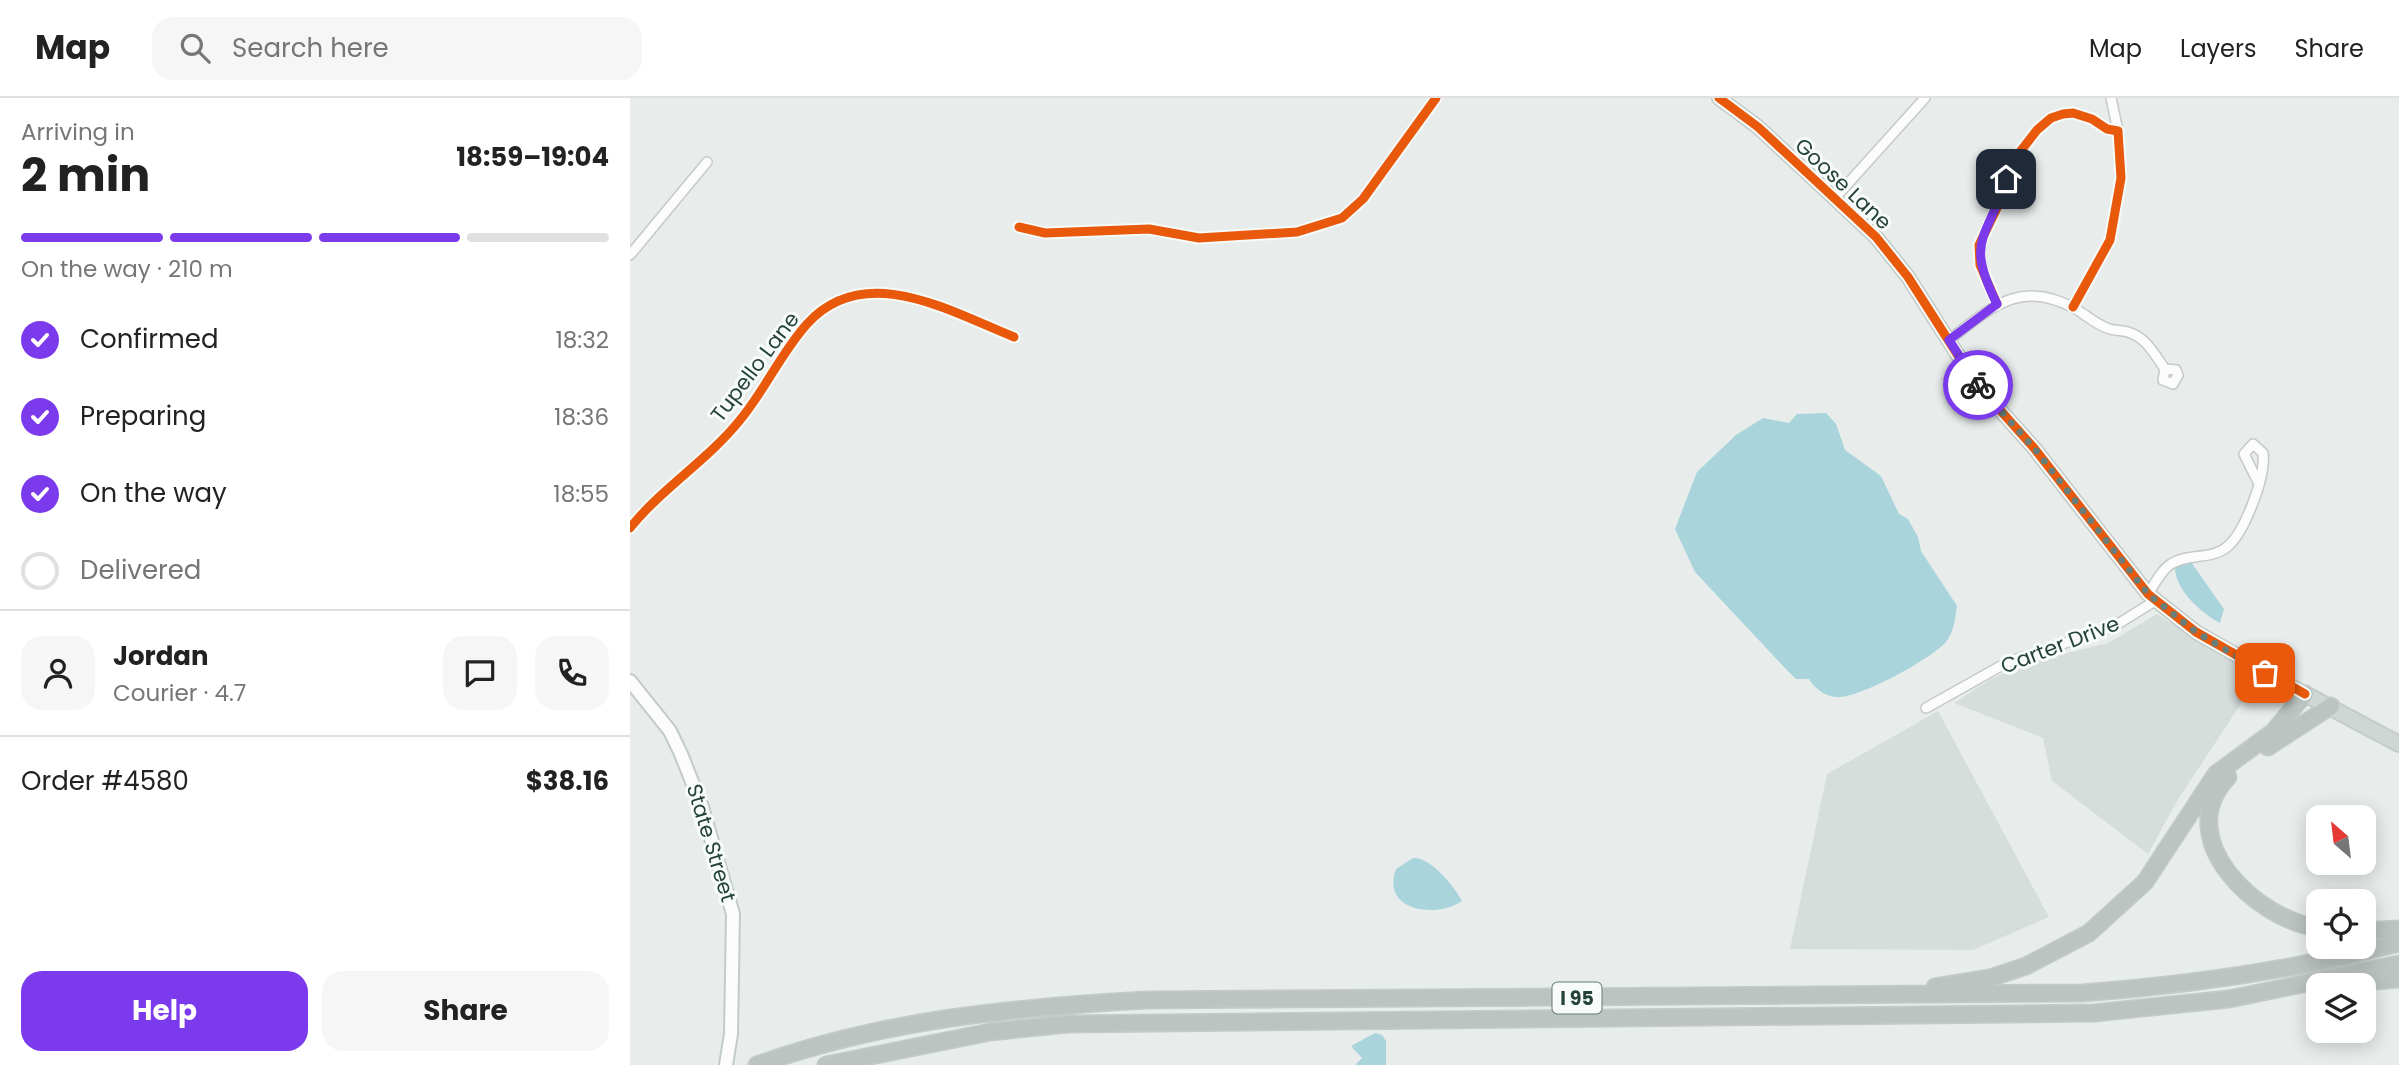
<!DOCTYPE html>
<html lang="en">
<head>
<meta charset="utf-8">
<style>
	:root { --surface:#fff; --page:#f6f6f6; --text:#222; --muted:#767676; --line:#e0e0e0; --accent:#7c3aed }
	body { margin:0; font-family:Poppins,sans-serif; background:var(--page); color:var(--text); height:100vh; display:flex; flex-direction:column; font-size:26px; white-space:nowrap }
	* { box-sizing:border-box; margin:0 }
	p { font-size:23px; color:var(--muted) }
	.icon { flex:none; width:38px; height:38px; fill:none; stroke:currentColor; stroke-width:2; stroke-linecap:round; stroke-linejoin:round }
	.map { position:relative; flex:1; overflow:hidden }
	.side { display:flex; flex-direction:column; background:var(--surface); width:630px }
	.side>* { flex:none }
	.needle { width:46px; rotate:332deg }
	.controls { position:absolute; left:1676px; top:707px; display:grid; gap:14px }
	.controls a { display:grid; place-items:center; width:70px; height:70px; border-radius:14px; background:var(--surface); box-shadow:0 4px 18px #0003; font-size:35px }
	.pin { position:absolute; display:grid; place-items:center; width:60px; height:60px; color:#fff; margin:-30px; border-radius:14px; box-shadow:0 4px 10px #0006 }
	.courier { position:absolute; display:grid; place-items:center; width:70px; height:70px; margin:-35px; border:5px solid #7c3aed; border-radius:50%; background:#fff; color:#222; box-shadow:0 2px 9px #0007 }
	.headline em { font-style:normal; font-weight:700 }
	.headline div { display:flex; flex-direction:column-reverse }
	.headline { display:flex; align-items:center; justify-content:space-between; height:119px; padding:0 21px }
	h1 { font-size:46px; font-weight:700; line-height:52px }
	.bar { display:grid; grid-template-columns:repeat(4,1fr); gap:10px 7px; align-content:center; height:84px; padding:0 21px }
	.bar i { height:9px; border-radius:5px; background:var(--line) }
	.bar .on { background:var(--accent) }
	.bar p { grid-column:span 4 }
	.line { display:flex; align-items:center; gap:18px; padding:0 21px; border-top:2px solid var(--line) }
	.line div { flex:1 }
	.round { display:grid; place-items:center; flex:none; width:74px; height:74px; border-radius:21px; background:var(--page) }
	ol { padding:0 21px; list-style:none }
	li { display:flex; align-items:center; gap:21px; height:77px }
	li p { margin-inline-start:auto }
	li .icon { padding:7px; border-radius:50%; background:var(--accent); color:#fff; stroke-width:4 }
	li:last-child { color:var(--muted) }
	li i { width:38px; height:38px; border:4px solid var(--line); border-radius:50% }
	.action { display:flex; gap:14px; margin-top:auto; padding:14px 21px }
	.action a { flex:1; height:80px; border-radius:21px; background:var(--accent); color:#fff; font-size:28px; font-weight:700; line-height:80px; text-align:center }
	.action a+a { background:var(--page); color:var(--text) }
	header { display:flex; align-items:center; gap:42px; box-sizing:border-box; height:98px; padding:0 35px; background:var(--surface); border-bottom:2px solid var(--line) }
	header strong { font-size:33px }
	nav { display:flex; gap:38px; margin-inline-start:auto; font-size:24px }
	.search { width:490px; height:63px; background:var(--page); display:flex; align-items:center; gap:18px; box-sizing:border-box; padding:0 24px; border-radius:21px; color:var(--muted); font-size:26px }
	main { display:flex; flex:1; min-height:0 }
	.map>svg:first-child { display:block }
	.built { fill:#d6dedb }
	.water { fill:#a9d4db }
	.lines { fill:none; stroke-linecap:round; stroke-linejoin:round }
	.street-casing { stroke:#c5cac8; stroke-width:12 }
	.secondary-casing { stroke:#c3cbc8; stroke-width:16 }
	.primary-casing { stroke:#c3ccc9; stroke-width:18 }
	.highway-casing { stroke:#c3ccc9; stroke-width:19 }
	.street { stroke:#fcfcfc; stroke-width:9 }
	.secondary { stroke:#fcfcfc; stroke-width:12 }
	.primary { stroke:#cfd7d5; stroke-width:14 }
	.highway { stroke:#bcc4c2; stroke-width:16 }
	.cycleway-casing { stroke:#f7fbf9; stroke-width:13 }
	.cycleway { stroke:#e8590c; stroke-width:9 }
	.done { stroke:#697e78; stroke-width:7; stroke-dasharray:0 12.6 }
	.route { stroke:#7c3aed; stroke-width:9 }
	.labels { text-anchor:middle; stroke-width:6; stroke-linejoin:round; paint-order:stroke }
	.shield { fill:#f7fbf9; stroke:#637a73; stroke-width:2 }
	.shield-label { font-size:19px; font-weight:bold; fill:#24423a }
	.street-label { font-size:21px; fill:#24423a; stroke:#f7fbf9 }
</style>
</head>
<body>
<header>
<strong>Map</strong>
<div class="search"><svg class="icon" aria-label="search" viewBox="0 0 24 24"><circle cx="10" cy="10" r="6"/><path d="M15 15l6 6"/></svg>Search here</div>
<nav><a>Map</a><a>Layers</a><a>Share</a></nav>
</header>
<main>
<section class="side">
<div class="headline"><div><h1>2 min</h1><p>Arriving in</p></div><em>18:59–19:04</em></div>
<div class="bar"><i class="on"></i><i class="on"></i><i class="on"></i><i></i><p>On the way · 210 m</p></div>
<ol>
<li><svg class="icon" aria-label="check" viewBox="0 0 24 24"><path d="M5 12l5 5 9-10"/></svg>Confirmed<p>18:32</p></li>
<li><svg class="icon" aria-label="check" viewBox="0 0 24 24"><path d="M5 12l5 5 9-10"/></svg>Preparing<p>18:36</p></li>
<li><svg class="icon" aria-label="check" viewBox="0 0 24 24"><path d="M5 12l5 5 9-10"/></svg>On the way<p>18:55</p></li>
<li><i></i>Delivered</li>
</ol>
<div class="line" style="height:126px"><a class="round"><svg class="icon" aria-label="person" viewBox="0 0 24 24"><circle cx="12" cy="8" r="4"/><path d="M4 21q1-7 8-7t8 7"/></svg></a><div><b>Jordan</b><p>Courier · 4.7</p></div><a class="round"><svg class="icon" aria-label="chat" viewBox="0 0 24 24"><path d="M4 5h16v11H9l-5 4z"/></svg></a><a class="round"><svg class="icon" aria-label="phone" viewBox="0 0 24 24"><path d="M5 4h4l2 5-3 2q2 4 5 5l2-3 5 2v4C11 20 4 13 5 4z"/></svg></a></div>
<div class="line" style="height:91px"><div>Order #4580</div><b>$38.16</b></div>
<div class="action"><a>Help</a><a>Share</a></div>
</section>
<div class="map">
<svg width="1769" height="967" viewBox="0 0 1769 967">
	<rect width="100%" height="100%" fill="#e8edeb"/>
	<path class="built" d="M1527,516L1628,580L1549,700L1518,756L1422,683L1413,640L1324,605L1361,581L1397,565L1478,545Z
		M1308,613L1419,819L1343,852L1160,851L1197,676Z"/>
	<path class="water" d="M1196,315L1206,326L1215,352L1251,378L1269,416L1278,421L1288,439L1291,453L1327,508C1325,521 1324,533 1316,544C1301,561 1227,602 1205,599C1195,598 1184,590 1179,581H1166L1155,570L1065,474L1045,431L1067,374L1106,337L1133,320L1159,325L1167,316Z
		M1561,464L1594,511L1590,525C1571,515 1544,491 1545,468Z
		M783,760C801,759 824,788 832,803C809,820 750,815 766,771Z
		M745,935L752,937L756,943V967H725L732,960L721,948Z"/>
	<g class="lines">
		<defs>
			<path id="street" d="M1481,0L1488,33
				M1204,101L1295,0
				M389,129L415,135L519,131L569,140L667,134L712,120L733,101L806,0
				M0,157L77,64
				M1367,206L1350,167L1349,147L1369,106L1386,59L1407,32L1421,20L1433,16L1443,15L1462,21L1477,31L1488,33L1491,80L1480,142L1443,209
				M1319,242C1362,209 1389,181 1444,210C1455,216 1465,226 1477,230C1483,233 1491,232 1498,234C1517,240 1524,256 1535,271L1533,282L1543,286L1548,277L1546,272L1535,271
				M0,430C32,390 78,362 110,322C135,292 151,255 177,226C235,162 321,214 384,239
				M1518,496C1525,486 1531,472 1541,466C1557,455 1582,462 1597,449C1615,434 1636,378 1633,355L1623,346L1614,356L1629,386
				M1296,610L1378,564L1483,529L1525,503"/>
			<path id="secondary" d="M1089,0L1128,29L1246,139L1278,179L1345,284L1404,350L1518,496L1566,534L1675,596
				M0,583L40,633L51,656L72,709L103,816L101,936L96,967"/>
			<path id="primary" d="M1675,596L1769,646"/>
			<path id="highway" d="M1638,649L1701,608
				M1598,679C1540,740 1626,822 1689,830
				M1734,833L1769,831
				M1734,884L1769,881
				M1305,889L1360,880L1396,868L1459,835L1515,784L1586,676L1643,634L1675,596
				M127,967C252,922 385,909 517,902L1452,895C1560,887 1664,872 1769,845
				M196,967L360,934L437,926L1464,915L1599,901L1769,866"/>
		</defs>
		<use href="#street" class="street-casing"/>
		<use href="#secondary" class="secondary-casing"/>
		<use href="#primary" class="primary-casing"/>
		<use href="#highway" class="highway-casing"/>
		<use href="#street" class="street"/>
		<use href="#secondary" class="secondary"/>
		<use href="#primary" class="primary"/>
		<use href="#highway" class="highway"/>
		<defs>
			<path id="cycleway" d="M1089,0L1128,29L1246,139L1278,179L1345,284L1404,350L1518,496L1566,534L1675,596
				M389,129L415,135L519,131L569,140L667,134L712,120L733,101L806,0
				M1367,206L1350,167L1349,147L1369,106L1386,59L1407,32L1421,20L1433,16L1443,15L1462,21L1477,31L1488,33L1491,80L1480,142L1443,209
				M0,430C32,390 78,362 110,322C135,292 151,255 177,226C235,162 321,214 384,239"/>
		</defs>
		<use href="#cycleway" class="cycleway-casing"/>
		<use href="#cycleway" class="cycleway"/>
	</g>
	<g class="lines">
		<path class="done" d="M1348,287L1404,350L1518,496L1566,534L1635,575"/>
		<path class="route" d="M1348,287L1319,242L1367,206C1334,140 1358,142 1376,81"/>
	</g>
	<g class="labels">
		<rect class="shield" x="922.5" y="884.5" width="49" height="31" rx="5"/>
		<g class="shield-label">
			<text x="947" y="907">I 95</text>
		</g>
		<g class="street-label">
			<text transform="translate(1213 86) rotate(43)" y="7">Goose Lane</text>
			<text transform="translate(125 269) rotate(-53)" y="7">Tupello Lane</text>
			<text transform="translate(1430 547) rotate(-21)" y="7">Carter Drive</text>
			<text transform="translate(81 745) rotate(73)" y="7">State Street</text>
		</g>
	</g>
</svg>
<div class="controls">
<a><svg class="needle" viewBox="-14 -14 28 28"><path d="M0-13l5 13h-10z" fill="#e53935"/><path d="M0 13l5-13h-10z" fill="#767676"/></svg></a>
<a><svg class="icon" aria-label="locate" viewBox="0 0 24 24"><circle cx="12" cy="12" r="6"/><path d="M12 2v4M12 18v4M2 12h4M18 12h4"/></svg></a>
<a><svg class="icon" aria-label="layers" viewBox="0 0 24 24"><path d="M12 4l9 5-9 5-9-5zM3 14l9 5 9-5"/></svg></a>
</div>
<div class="pin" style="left:1635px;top:575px;background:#ea580c"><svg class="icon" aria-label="bag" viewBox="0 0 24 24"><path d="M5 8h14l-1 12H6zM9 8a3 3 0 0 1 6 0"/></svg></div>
<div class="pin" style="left:1376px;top:81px;background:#1f2937"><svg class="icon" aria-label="home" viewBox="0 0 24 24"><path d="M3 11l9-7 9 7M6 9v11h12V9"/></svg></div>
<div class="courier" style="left:1348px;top:287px"><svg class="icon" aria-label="bike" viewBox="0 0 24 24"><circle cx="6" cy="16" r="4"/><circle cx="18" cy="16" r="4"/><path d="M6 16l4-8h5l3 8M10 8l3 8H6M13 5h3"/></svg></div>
</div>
</main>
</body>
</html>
